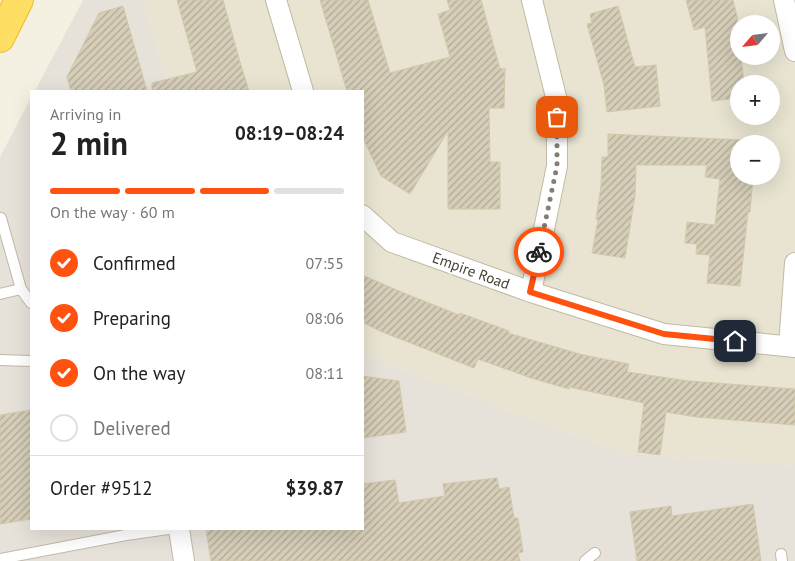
<!DOCTYPE html>
<html lang="en">
<head>
<meta charset="utf-8">
<style>
	:root { --surface:#fff; --page:#f2f2f2; --text:#222; --muted:#767676; --line:#e0e0e0; --accent:#ff520f }
	body { margin:0; font-family:"PT Sans",sans-serif; background:var(--page); color:var(--text); height:100vh; display:flex; flex-direction:column; font-size:19px; white-space:nowrap }
	* { box-sizing:border-box; margin:0 }
	p { font-size:16px; color:var(--muted) }
	.icon { flex:none; width:28px; height:28px; fill:none; stroke:currentColor; stroke-width:2; stroke-linecap:round; stroke-linejoin:round }
	.map { position:relative; flex:1; overflow:hidden }
	.panel { position:absolute; left:30px; top:90px; width:334px; height:440px; display:flex; flex-direction:column; background:var(--surface); border-radius:0px; box-shadow:0 5px 20px #0002 }
	.panel>* { flex:none }
	.needle { width:32px; rotate:242deg }
	.buttons { position:absolute; left:730px; top:15px; display:grid; gap:10px }
	.buttons a { display:grid; place-items:center; width:50px; height:50px; border-radius:50%; background:var(--surface); box-shadow:0 5px 20px #0002; font-size:25px }
	.pin { position:absolute; display:grid; place-items:center; width:42px; height:42px; color:#fff; margin:-21px; border-radius:10px; box-shadow:0 2px 8px #0006 }
	.courier { position:absolute; display:grid; place-items:center; width:50px; height:50px; margin:-25px; border:4px solid #ff520f; border-radius:50%; background:#fff; color:#222; box-shadow:0 1px 6px #0007 }
	.summary em { font-style:normal; font-weight:700 }
	.summary div { display:flex; flex-direction:column-reverse }
	.summary { display:flex; align-items:center; justify-content:space-between; height:85px; padding:0 20px }
	h1 { font-size:32px; font-weight:700; line-height:38px }
	.bar { display:grid; grid-template-columns:repeat(4,1fr); gap:8px 5px; align-content:center; height:60px; padding:0 20px }
	.bar i { height:6px; border-radius:4px; background:var(--line) }
	.bar .current { background:var(--accent) }
	.bar p { grid-column:span 4 }
	.line { display:flex; align-items:center; gap:12px; padding:0 20px; border-top:1px solid var(--line) }
	.line div { flex:1 }
	ol { padding:0 20px; list-style:none }
	li { display:flex; align-items:center; gap:15px; height:55px }
	li p { margin-inline-start:auto }
	li .icon { padding:5px; border-radius:50%; background:var(--accent); color:#fff; stroke-width:4 }
	li:last-child { color:var(--muted) }
	li i { width:28px; height:28px; border:2px solid var(--line); border-radius:50% }
	.map>svg:first-child { display:block }
	.residential { fill:#e8e4d1; fill-rule:evenodd }
	.industrial { fill:#e6e1d9 }
	.building { fill:url(#building-hatch); stroke:#d2c8aa }
	.lines { fill:none; stroke-linecap:round; stroke-linejoin:round }
	.service-casing { stroke:#c0baa5; stroke-width:12 }
	.minor-casing { stroke:#c0baa5; stroke-width:22 }
	.motorway-casing { stroke:#eebd23; stroke-width:30 }
	.service { stroke:#fff; stroke-width:10 }
	.minor { stroke:#fff; stroke-width:20 }
	.motorway { stroke:#ffdf63; stroke-width:28 }
	.done { stroke:#837f71; stroke-width:5; stroke-dasharray:0 9 }
	.route { stroke:#ff520f; stroke-width:6 }
	.labels { text-anchor:middle; stroke-width:4; stroke-linejoin:round; paint-order:stroke }
	.street-label { font-size:15px; fill:#464133; stroke:#fff }
</style>
</head>
<body>
<div class="map">
<svg width="795" height="561" viewBox="0 0 795 561">
	<defs>
		<pattern id="building-hatch" width="6" height="6" patternUnits="userSpaceOnUse" patternTransform="scale(1.25)"><rect width="6" height="6" fill="#d6ceb8"/><path d="M-1 1l2-2M0 6l6-6M5 7l2-2" fill="none" stroke="#afa996"/></pattern>
	</defs>
	<rect width="100%" height="100%" fill="#f4f1e3"/>
	<path class="residential" d="M143,0H795V465L622,453L363,354L362,91H170ZM739,24H771V56H739ZM739,84H771V116H739ZM739,144H771V176H739Z"/>
	<path class="industrial" d="M83,0H143L170,91H35Z
		M31,98V529H362L363,354L622,453L795,465V561H0V157Z"/>
	<path class="building" d="M177,0H223L240,62L249,91H152V83L197,72Z
		M320,0H368L390,73L450,57L438,14L450,10L447,0H481L500,69L505,68L504,108H489L490,162H500V209H448V131L410,194L381,176L362,136V91H347Z
		M686,0H733L737,16L739,33V56H741L744,84H739V98L712,101L705,27L694,30Z
		M123,6L147,91H71L67,77L99,13Z
		M618,6L635,67L656,65L660,106L607,112L604,85L587,24L592,23L590,14Z
		M608,134L743,140L742,144H739V176H747V177L753,178L750,212H748L740,286L707,283L710,255L696,254L697,244L685,243L687,222L715,225L720,179L705,177L707,165H636L635,196L625,258L592,253L598,220L596,219L601,186L602,157H608Z
		M362,275L399,291L459,315L460,313L509,331L508,333L583,355L629,364L627,372L689,381L795,389V425L696,417L666,412L660,455L638,452L644,403L569,387V389L531,378L478,359L474,368L380,331L362,322Z
		M362,376L399,381L406,432L362,438Z
		M31,410V519L0,524V415Z
		M497,478L499,489L509,487L514,518H518L523,552L518,553L520,561H211L206,529H362V484L395,480L399,503L445,496L443,484Z
		M753,504L761,561H637L630,512L671,506L672,516Z"/>
	<g class="lines">
		<defs>
			<path id="service" d="M1,218L21,289L31,303
				M0,294L21,289
				M0,360L31,361
				M781,554L782,561
				M0,559L126,535L168,529
				M585,561L595,553"/>
			<path id="minor" d="M276,0L303,91
				M784,0L795,51
				M362,215L392,242L531,292L664,334L795,347
				M531,292L557,166V101L532,0
				M789,346L795,263
				M179,529L184,561"/>
			<path id="motorway" d="M0,38L19,0"/>
		</defs>
		<use href="#service" class="service-casing"/>
		<use href="#minor" class="minor-casing"/>
		<use href="#motorway" class="motorway-casing"/>
		<use href="#service" class="service"/>
		<use href="#minor" class="minor"/>
		<use href="#motorway" class="motorway"/>
	</g>
	<g class="lines">
		<path class="done" d="M539,252L557,166V117"/>
		<path class="route" d="M539,252L530,292L664,334L735,341"/>
	</g>
	<g class="labels">
		<g class="street-label">
			<text transform="translate(471 271) rotate(20)" y="5">Empire Road</text>
		</g>
	</g>
</svg>
<div class="buttons">
<a><svg class="needle" viewBox="-14 -14 28 28"><path d="M0-13l5 13h-10z" fill="#e53935"/><path d="M0 13l5-13h-10z" fill="#767676"/></svg></a>
<a>+</a>
<a>−</a>
</div>
<div class="pin" style="left:557px;top:117px;background:#ea580c"><svg class="icon" aria-label="bag" viewBox="0 0 24 24"><path d="M5 8h14l-1 12H6zM9 8a3 3 0 0 1 6 0"/></svg></div>
<div class="pin" style="left:735px;top:341px;background:#1f2937"><svg class="icon" aria-label="home" viewBox="0 0 24 24"><path d="M3 11l9-7 9 7M6 9v11h12V9"/></svg></div>
<div class="courier" style="left:539px;top:252px"><svg class="icon" aria-label="bike" viewBox="0 0 24 24"><circle cx="6" cy="16" r="4"/><circle cx="18" cy="16" r="4"/><path d="M6 16l4-8h5l3 8M10 8l3 8H6M13 5h3"/></svg></div>
<section class="panel">
<div class="summary"><div><h1>2 min</h1><p>Arriving in</p></div><em>08:19–08:24</em></div>
<div class="bar"><i class="current"></i><i class="current"></i><i class="current"></i><i></i><p>On the way · 60 m</p></div>
<ol>
<li><svg class="icon" aria-label="check" viewBox="0 0 24 24"><path d="M5 12l5 5 9-10"/></svg>Confirmed<p>07:55</p></li>
<li><svg class="icon" aria-label="check" viewBox="0 0 24 24"><path d="M5 12l5 5 9-10"/></svg>Preparing<p>08:06</p></li>
<li><svg class="icon" aria-label="check" viewBox="0 0 24 24"><path d="M5 12l5 5 9-10"/></svg>On the way<p>08:11</p></li>
<li><i></i>Delivered</li>
</ol>
<div class="line" style="height:65px"><div>Order #9512</div><b>$39.87</b></div>
</section>
</div>
</body>
</html>
